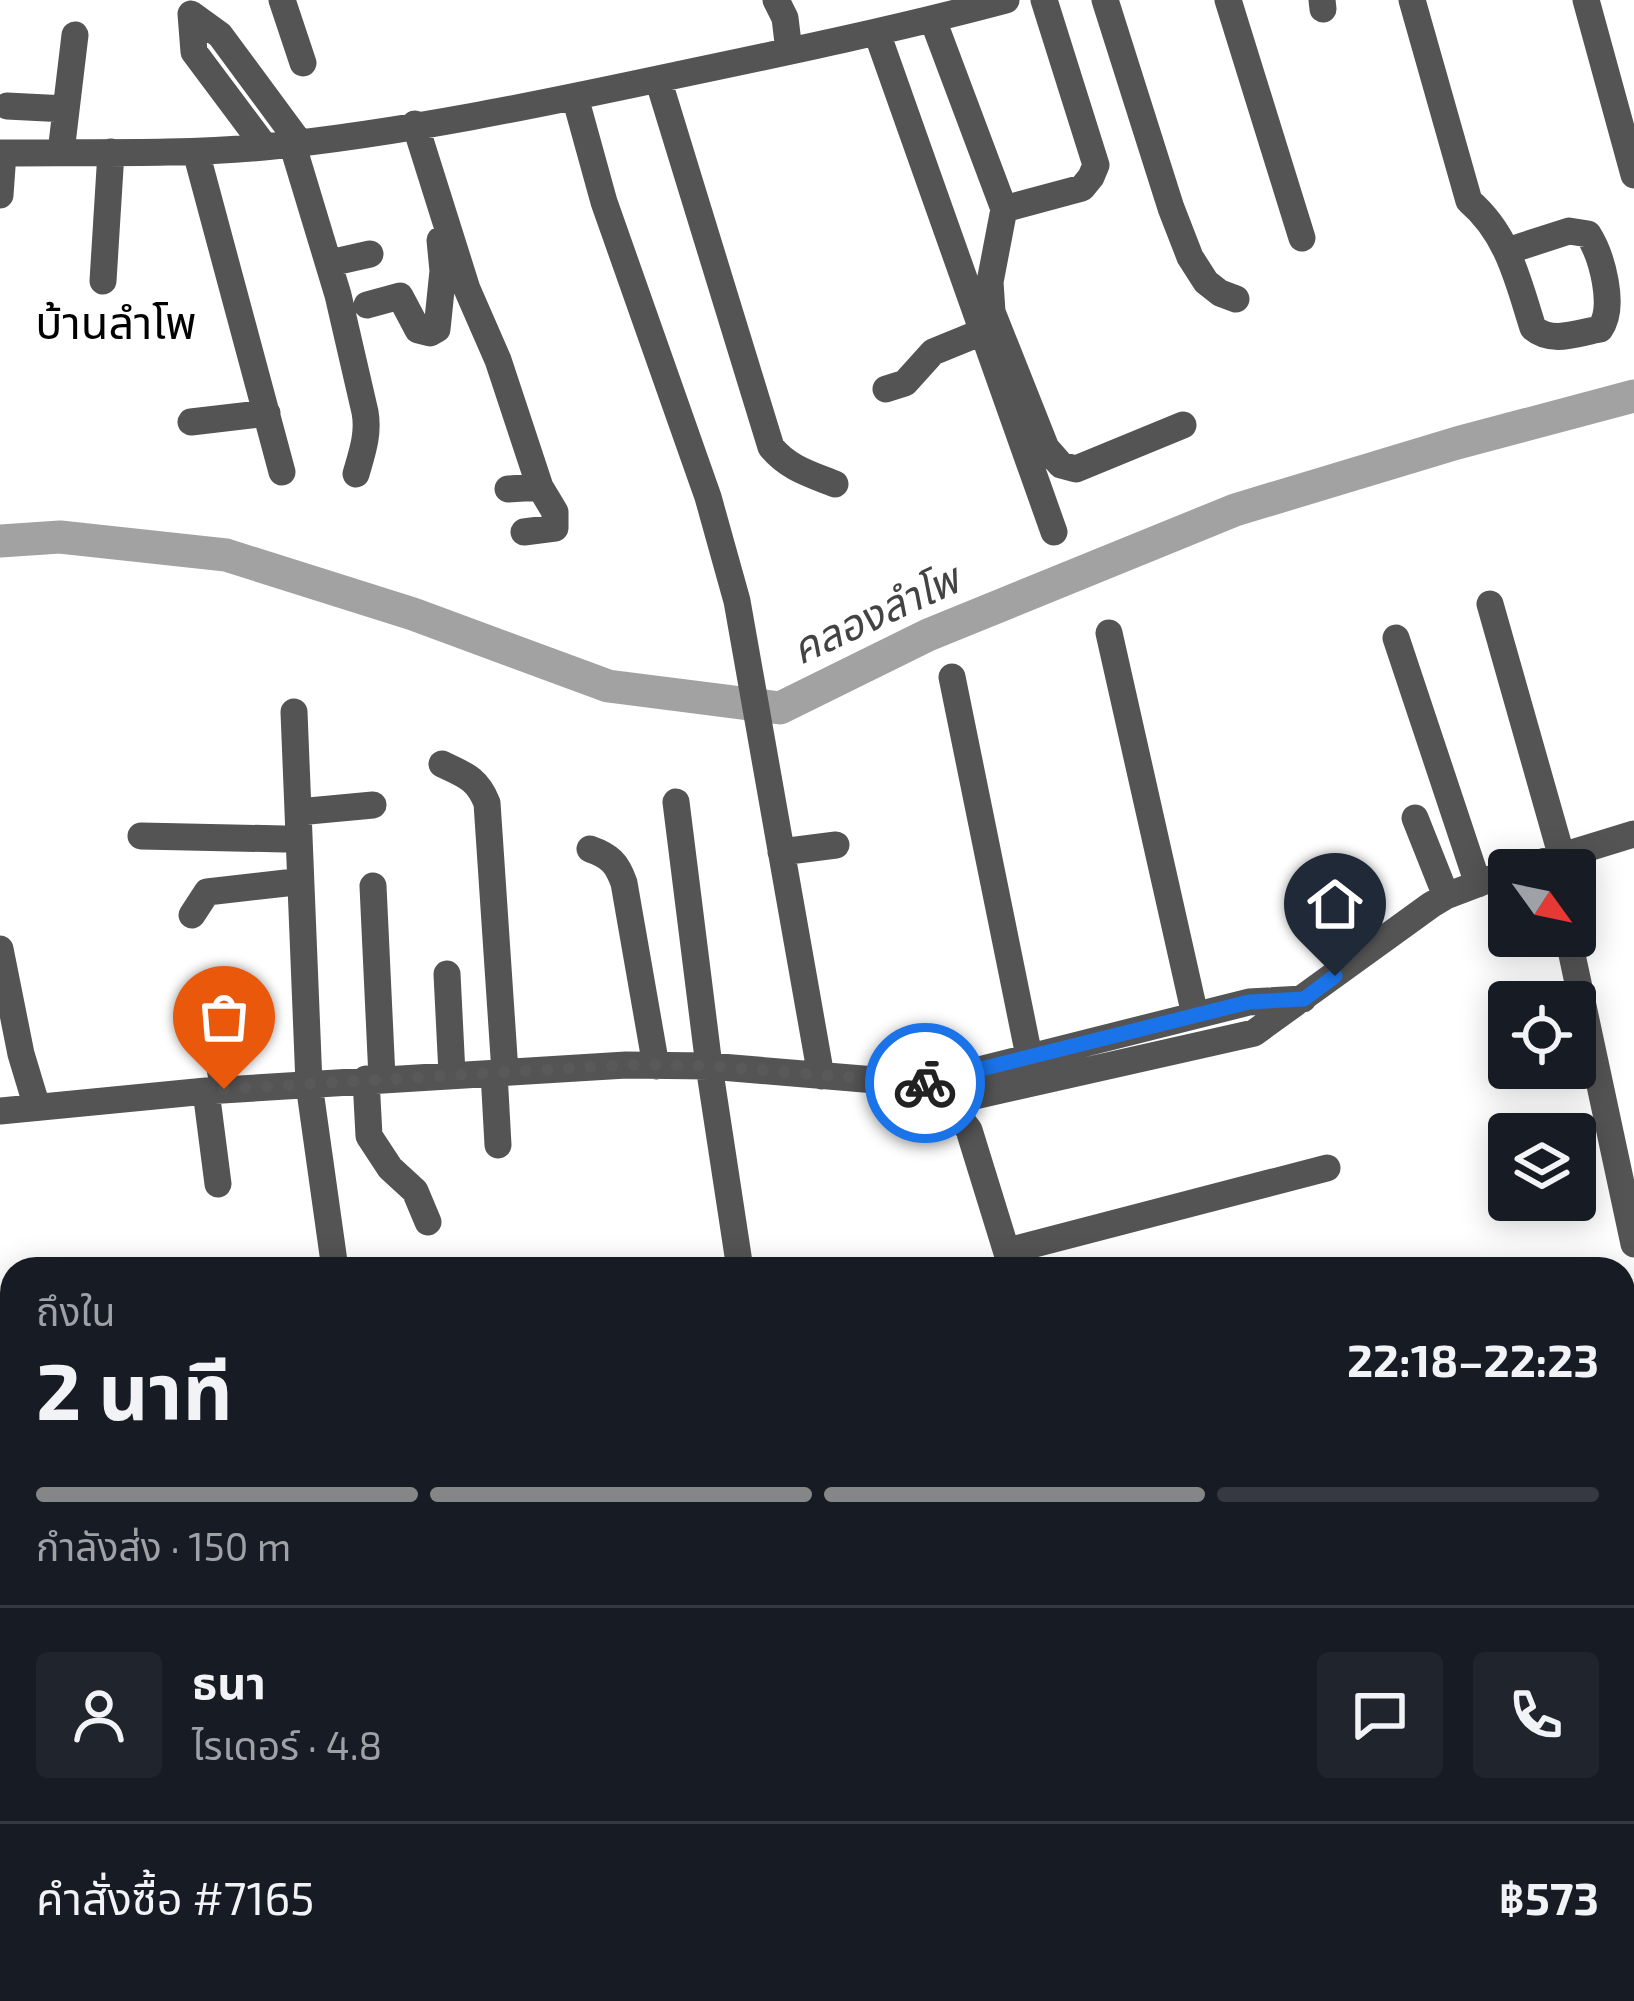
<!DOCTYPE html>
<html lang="th">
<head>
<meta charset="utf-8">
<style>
	:root { --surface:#171b24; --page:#20242c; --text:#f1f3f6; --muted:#9ea1a6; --line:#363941; --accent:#858687 }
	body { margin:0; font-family:"Exo 2","Noto Sans Thai",sans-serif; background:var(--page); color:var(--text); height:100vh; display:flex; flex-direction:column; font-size:45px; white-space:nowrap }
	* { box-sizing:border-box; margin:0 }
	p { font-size:39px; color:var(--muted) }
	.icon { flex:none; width:66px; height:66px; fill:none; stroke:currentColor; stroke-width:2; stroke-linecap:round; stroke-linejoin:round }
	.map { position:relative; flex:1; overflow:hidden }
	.side { position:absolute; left:0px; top:1257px; width:1635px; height:744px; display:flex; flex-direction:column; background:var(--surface); border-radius:36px 36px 0 0; box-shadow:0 6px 30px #0003 }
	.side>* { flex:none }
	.needle { width:78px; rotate:123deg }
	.buttons { position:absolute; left:1488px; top:849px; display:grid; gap:24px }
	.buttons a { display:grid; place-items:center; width:108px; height:108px; border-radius:12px; background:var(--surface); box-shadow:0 6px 30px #0003; font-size:60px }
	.pin { position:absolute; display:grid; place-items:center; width:102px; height:102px; color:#fff; margin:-123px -51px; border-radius:50% 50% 50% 0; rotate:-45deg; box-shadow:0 0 12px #0007 }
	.pin .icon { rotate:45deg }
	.courier { position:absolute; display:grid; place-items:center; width:120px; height:120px; margin:-60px; border:9px solid #1a73e8; border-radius:50%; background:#fff; color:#222; box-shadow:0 3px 15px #0007 }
	.summary em { font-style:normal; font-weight:700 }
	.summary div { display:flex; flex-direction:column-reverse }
	.summary { display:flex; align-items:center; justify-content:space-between; height:204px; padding:0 36px }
	h1 { font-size:78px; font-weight:700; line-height:90px }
	.bar { display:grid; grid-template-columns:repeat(4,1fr); gap:18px 12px; align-content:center; height:144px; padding:0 36px }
	.bar i { height:15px; border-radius:9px; background:var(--line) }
	.bar .selected { background:var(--accent) }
	.bar p { grid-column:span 4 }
	.line { display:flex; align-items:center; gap:30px; padding:0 36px; border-top:3px solid var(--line) }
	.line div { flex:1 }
	.round { display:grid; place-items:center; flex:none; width:126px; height:126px; border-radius:12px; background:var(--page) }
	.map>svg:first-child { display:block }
	.water { fill:url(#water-ripples) }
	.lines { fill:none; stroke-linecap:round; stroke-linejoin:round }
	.river { stroke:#a2a2a2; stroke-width:33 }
	.minor { stroke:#545454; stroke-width:27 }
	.done { stroke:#595959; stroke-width:12; stroke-dasharray:0 21.6 }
	.route { stroke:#1a73e8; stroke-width:15 }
	.labels { text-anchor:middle; stroke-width:9; stroke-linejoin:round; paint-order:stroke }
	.water-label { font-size:42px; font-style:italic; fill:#434343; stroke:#fff }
	.quarter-label { font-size:45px; fill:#000; stroke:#fff }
</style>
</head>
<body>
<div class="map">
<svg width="1634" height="2001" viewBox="0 0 1634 2001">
	<defs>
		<pattern id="water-ripples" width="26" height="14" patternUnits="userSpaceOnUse" patternTransform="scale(3)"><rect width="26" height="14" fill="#a2a2a2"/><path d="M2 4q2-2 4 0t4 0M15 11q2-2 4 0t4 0" fill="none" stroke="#8a8a8a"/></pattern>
	</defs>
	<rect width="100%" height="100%" fill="#fff"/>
	<path class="water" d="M1285,1989H1469L1471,2001H1288Z"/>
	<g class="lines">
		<path class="river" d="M0,541L60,537L226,555L413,614L608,686L780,708L928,635L1235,510L1457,443L1634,396"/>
		<path class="minor" d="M282,0L303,63
			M776,0L785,18L789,51
			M1105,0L1171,208L1190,257L1206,282L1220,293L1236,299
			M1228,0L1302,238
			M1322,0L1323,9
			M1412,0L1469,201C1508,234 1518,281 1533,328C1552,344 1577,333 1600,329C1616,307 1602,256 1588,234L1569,231L1507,251
			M1586,0L1634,175
			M933,20L1004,209L1082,188L1091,177L1096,165L1044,0
			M877,33L1054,532
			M658,79L771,447C788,468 810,474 835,484
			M575,97L604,202L708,497L737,601L821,1076
			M7,106L66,109
			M415,124L467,289L498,360L540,487L555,512V528L524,532
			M292,143L338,295L365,412C369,434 362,453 356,474
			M265,147L194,52L191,14L220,35L299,142
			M61,152L75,35
			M196,152L282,472
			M0,153C88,152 177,155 264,147C403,133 541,104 677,75C787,52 897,29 1006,0
			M0,195L3,153
			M1004,209L990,282L992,312L1046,448L1061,465L1076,469L1183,425
			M330,263L370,254
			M103,281L111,152
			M367,305L400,296L418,330L430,333L437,329L443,271L440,240
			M886,389L905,383L933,352L982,332
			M191,422L267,413
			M508,489L540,487
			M1490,604L1561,854
			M1109,633L1195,1015
			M1396,638L1478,884
			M952,677L1029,1056
			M294,712L309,1084L335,1269
			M442,764C465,775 477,778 487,803L505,1072
			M676,802L709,1066L740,1269
			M298,812L373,805
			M1415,818L1446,896
			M141,836L284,839
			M590,849C610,856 617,863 624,883L656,1066
			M781,852L836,845
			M1516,870L1634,834
			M373,886L382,1078
			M192,915L207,892L286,883
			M1568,936L1634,1244
			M0,949L21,1054L37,1107
			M447,974L452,1074
			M208,1008L224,1089
			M494,1073L498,1145
			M366,1079L369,1136L390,1168L415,1191L428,1222
			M923,1084L1249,1002L1303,999
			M206,1091L218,1184
			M948,1102L1254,1033L1431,905L1446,896L1509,872
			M0,1111L206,1091L626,1065L709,1066L923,1084L948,1102L969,1130L1012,1269
			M1008,1251L1327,1168
			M0,1525L12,1521
			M0,1584C9,1608 17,1620 0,1642
			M0,1976L7,2001
			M650,1989L652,2001
			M1202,1989L1205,2001"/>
	</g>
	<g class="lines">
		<path class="done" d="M224,1089L626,1065L709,1066L925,1083"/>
		<path class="route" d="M925,1083L1249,1002L1304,999L1335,976"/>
	</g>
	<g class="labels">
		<g class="water-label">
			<text transform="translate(875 614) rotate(-25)" y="15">คลองลำโพ</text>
		</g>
		<g class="quarter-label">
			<text x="116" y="339">บ้านลำโพ</text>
		</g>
	</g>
</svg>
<div class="buttons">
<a><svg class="needle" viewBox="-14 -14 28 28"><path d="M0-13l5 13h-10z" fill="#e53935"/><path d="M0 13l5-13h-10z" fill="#9ea1a6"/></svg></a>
<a><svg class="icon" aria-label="locate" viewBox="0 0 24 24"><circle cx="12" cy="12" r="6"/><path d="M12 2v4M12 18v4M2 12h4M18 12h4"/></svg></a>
<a><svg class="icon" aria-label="layers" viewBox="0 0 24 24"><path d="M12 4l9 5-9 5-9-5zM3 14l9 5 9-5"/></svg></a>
</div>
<div class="pin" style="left:224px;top:1089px;background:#ea580c"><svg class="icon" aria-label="bag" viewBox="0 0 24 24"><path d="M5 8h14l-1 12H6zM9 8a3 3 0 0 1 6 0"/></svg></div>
<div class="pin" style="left:1335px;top:976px;background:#1f2937"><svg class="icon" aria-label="home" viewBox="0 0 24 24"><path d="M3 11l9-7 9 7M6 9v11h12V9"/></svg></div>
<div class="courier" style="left:925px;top:1083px"><svg class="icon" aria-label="bike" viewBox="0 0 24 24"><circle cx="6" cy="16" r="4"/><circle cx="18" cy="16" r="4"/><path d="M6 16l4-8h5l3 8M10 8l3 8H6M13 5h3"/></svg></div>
<section class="side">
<div class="summary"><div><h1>2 นาที</h1><p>ถึงใน</p></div><em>22:18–22:23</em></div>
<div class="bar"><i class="selected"></i><i class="selected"></i><i class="selected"></i><i></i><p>กำลังส่ง · 150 m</p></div>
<div class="line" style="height:216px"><a class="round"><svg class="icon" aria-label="person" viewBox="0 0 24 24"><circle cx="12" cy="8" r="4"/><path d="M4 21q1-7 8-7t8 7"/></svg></a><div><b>ธนา</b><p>ไรเดอร์ · 4.8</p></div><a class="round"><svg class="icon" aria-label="chat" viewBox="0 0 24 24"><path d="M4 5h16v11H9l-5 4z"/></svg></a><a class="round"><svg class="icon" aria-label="phone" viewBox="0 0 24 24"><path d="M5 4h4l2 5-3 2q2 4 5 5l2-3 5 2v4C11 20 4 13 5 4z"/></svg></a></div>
<div class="line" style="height:156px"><div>คำสั่งซื้อ #7165</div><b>฿573</b></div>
</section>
</div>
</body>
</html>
